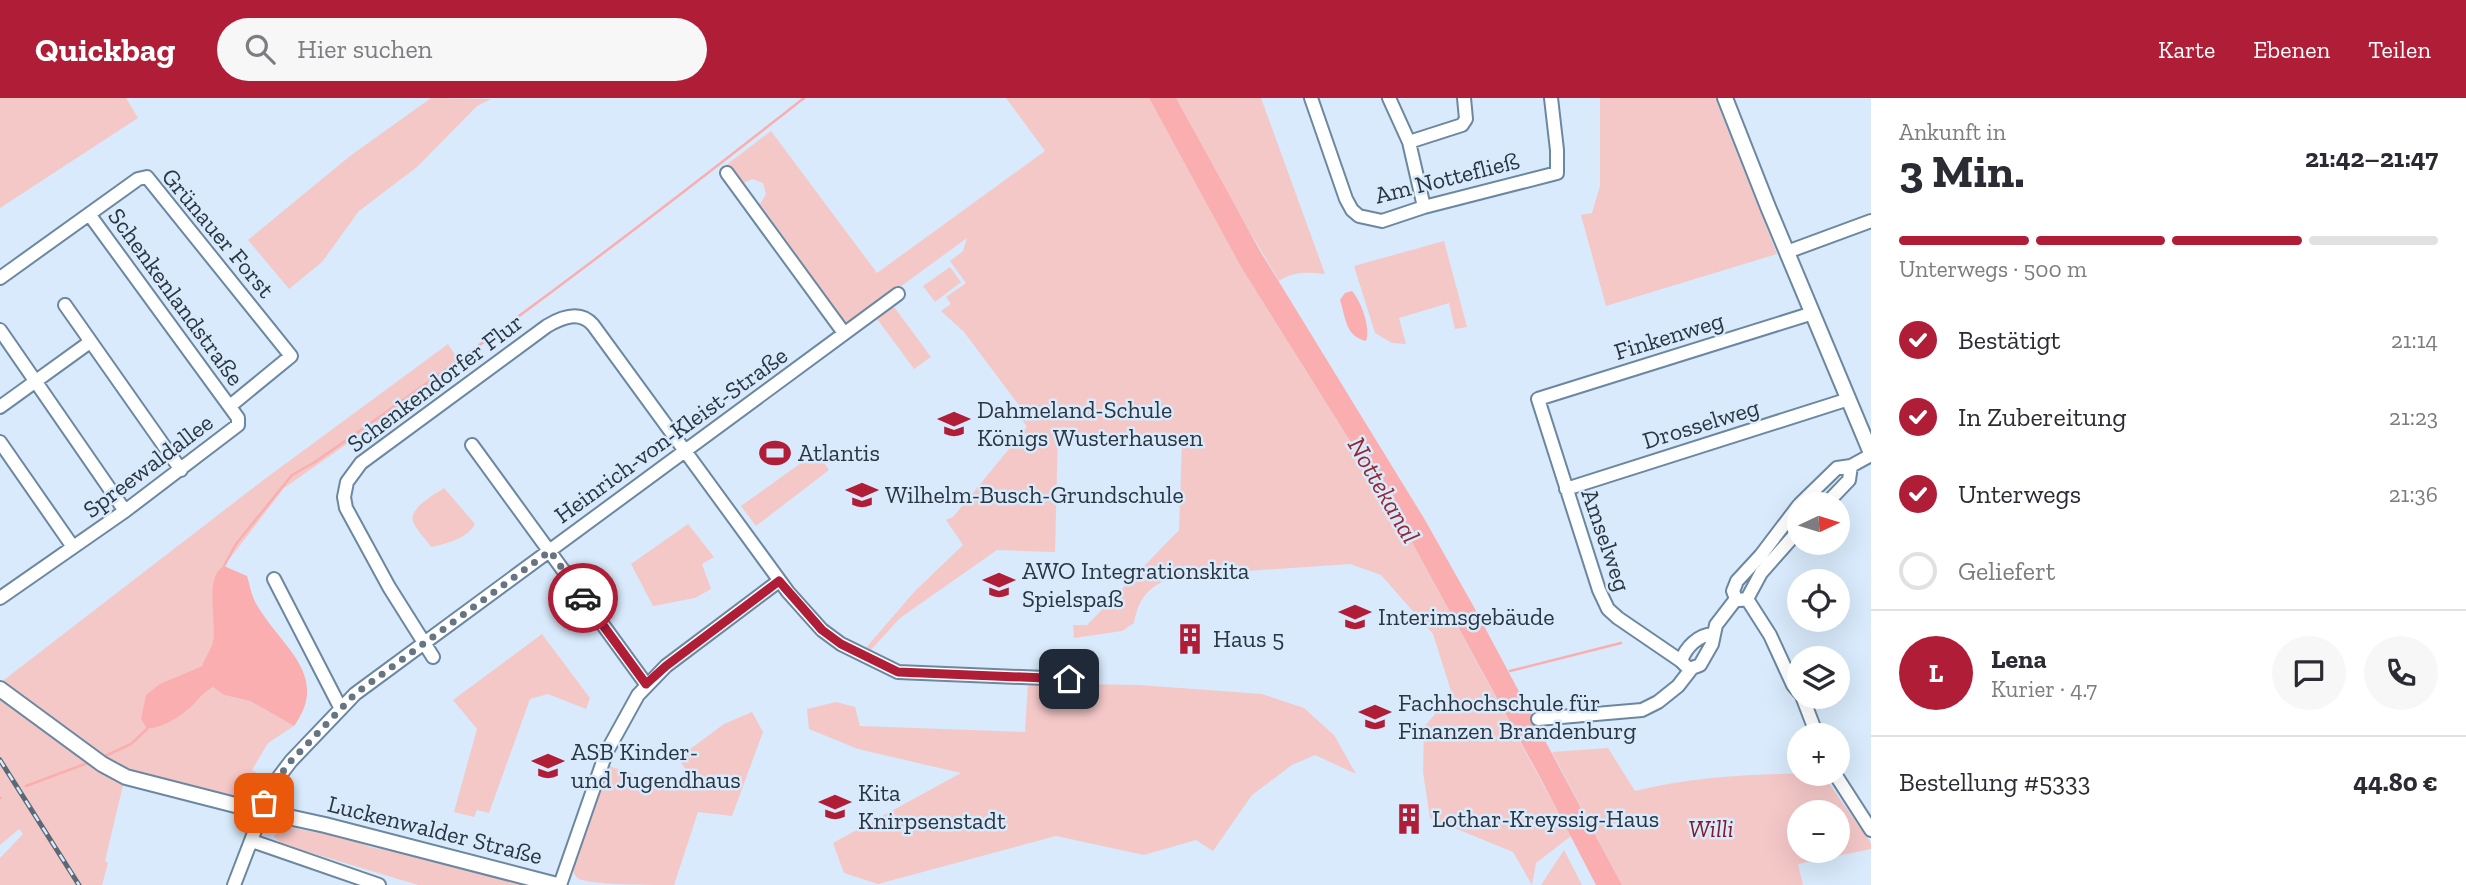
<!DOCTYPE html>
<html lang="de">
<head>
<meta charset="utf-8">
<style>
	:root { --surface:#fff; --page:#f7f7f7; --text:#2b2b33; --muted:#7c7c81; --line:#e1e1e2; --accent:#b01d37 }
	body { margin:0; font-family:"Zilla Slab",serif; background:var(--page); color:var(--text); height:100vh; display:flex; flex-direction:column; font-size:26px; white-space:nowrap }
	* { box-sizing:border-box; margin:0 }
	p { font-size:23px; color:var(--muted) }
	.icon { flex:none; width:38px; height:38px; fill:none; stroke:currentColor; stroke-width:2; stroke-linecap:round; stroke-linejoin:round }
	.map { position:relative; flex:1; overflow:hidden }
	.side { display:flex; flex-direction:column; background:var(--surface); width:595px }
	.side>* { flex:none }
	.needle { width:46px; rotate:86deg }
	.controls { position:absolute; left:1787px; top:394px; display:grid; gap:14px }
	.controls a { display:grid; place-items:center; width:63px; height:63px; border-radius:50%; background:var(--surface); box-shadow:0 7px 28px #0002; font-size:35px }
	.pin { position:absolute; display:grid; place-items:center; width:60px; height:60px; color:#fff; margin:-30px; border-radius:14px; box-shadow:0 4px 10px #0006 }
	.courier { position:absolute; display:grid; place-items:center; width:70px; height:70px; margin:-35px; border:5px solid #b01d37; border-radius:50%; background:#fff; color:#222; box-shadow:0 2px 9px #0007 }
	.headline em { font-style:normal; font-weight:700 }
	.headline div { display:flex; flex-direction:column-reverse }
	.headline { display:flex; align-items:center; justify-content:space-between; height:119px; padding:0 28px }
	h1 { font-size:46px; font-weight:700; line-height:52px }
	.bar { display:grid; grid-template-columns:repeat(4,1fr); gap:10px 7px; align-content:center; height:84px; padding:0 28px }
	.bar i { height:9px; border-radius:5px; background:var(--line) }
	.bar .on { background:var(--accent) }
	.bar p { grid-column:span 4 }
	.line { display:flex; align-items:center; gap:18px; padding:0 28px; border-top:2px solid var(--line) }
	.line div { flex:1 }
	.round { display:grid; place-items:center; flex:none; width:74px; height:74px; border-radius:37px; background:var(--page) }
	ol { padding:0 28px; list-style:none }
	li { display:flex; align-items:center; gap:21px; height:77px }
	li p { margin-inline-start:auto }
	li .icon { padding:7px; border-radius:50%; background:var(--accent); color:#fff; stroke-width:4 }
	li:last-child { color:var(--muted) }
	li i { width:38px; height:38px; border:4px solid var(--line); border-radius:50% }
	header { display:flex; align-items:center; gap:42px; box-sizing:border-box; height:98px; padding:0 35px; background:var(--accent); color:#fff }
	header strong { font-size:33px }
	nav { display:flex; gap:38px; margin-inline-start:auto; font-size:24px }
	.search { width:490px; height:63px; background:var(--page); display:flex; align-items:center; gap:18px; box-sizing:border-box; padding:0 24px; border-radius:38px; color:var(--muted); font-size:26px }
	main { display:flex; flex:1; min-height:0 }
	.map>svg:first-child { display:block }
	.green { fill:#f5c8c8; fill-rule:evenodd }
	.water { fill:#faaeaf }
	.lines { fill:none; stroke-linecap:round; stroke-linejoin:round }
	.stream { stroke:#faaeaf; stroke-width:2.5 }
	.minor-casing { stroke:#6c87a0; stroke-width:16 }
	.major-casing { stroke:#6c87a0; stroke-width:18 }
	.minor { stroke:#fff; stroke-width:12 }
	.major { stroke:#fff; stroke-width:14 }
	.rail-casing { stroke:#5b6976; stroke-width:5 }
	.rail { stroke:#d8eafb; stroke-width:2.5; stroke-dasharray:8; stroke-linecap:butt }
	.done { stroke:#677582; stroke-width:7; stroke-dasharray:0 12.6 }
	.route { stroke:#b01d37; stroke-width:9 }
	.labels { text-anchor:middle; stroke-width:5; stroke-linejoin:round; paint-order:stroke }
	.street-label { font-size:24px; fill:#2a3641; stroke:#d8eafb }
	.poi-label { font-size:24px; fill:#2a3641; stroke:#d8eafb; text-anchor:start }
	.park-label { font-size:24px; font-style:italic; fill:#841829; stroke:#d8eafb }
	.water-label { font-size:26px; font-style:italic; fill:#942935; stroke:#d8eafb }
</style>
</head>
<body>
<header>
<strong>Quickbag</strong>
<div class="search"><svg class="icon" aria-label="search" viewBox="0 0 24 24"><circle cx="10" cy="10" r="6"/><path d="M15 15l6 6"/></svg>Hier suchen</div>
<nav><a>Karte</a><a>Ebenen</a><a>Teilen</a></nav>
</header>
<main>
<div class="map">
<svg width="1871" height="787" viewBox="0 0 1871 787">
	<rect width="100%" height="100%" fill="#d8eafb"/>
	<path class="green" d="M0,0H126L138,20L0,110Z
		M431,0L491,1L477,8L417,69L359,113L322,164L289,191L248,142L350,58Z
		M1006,0H1149L1241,169L1402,426L1571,738L1536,765L1532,787L1513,754L1430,720L1423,674L1424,629L1452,596L1433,536L1381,477L1350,466L1174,478C1149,489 1139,498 1134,525L1122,533L1074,540L1073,527H1087L1179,432L1182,345L1177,338L1058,335L1055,454L997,452L900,520L869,554L864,552L915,493L963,447L946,422L953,419L1027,329L1022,322L1027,318L964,234L941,213L951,206L946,199L966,185L950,163L963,153L967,140L852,224H843L818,196L820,190L760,106L766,96L763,85L752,81L739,87L725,68L771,33L877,175L1045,53Z
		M1176,0H1261L1325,176C1307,174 1294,173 1279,183L1225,92Z
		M1600,0H1715L1777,156L1606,208L1581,117L1592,115L1600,88Z
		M1444,143L1467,229L1455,231L1449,205L1399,220L1406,246L1392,245L1375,235L1354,168Z
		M950,169L961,184L935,204L923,188Z
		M892,206L931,259L914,271L875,218Z
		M448,246L461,266L284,390L224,468C202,480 220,526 212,547C209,555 205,560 202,568C172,582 151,584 141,621L147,631C164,629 179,620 192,608C200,601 204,594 213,589L224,597L250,603L294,628L268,645L252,672L268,682L259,698L248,692L243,703C191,688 132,678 86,650C56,631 28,607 0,585L262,383Z
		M816,354L829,372L756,428L741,408Z
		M444,390L475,426C468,440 446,446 431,449C426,441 418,434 414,426C406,411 434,397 444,390Z
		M688,426L714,459L702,466L711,491L695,500L653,508L631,466Z
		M542,536L590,600L586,611L548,596L530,601L489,715L477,712L474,719L454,714L477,631L453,602Z
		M1028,584L1062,592L1077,586L1139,587L1262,596L1304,610L1334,637L1356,676L1315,657L1292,667L1252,697L1213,753L1196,742L1144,757L1056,738L878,786L844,775L833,745L961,675L858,651L809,631L807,611L836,604L855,609L860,628L1025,634Z
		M0,594L124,683L105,763L108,765L102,787H0V760L23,736L19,731L0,747Z
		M752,614L763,634L732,718L698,714L674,787C655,787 592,787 579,781C573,777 573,772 574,766L609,668L674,691L688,675L678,660L724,626Z
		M1608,650L1635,693C1696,678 1763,675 1822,676L1871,745V751L1798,766L1803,787H1622L1552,654ZM1799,714H1838V752H1799Z
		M281,728L348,740L370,749L437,762L525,787H418L282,746L274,739Z
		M1564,752L1582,787H1541Z"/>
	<path class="water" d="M1149,0H1176L1260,153L1425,422L1475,511L1622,787H1596L1542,683L1402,426L1241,169Z
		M1352,193C1361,203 1371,230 1366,243C1345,238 1346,220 1340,202L1345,195Z
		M224,468L247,478C250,488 252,500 258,509C283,550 330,578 294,628L250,603L224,597L213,589C204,594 199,601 192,608C179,620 164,629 147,631L141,621L146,597L160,586L202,568C205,560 209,554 212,547C219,526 202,480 224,468Z"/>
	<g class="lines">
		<path class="stream" d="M224,468L236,446L292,377L315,364C482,249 644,126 804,0
			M1510,573L1621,545
			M103,659L131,646L147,631
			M26,688L90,664
			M0,700H1"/>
		<defs>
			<path id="minor" d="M1311,0L1346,101L1352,112L1359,118L1382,123L1424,109L1557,75V52L1551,0
				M1389,0L1409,44L1462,27L1466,21L1464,0
				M1409,44L1424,109
				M727,75L844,235
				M1787,154L1871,123
				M0,180L138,81L147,79L291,258L230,308
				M65,207L181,372
				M0,232L125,413
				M0,309L90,244
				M0,344L73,449
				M472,347L646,586
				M1566,391L1849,301
				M1800,406L1837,370L1851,368L1871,357
				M1826,406L1849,382L1851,368
				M274,481L341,611
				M0,500L125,413L238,327V320L89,116
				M1747,501L1770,537L1793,587L1799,594
				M1739,502L1747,501L1761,475L1799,432
				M433,559L389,489L346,410L344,399L347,384L361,365L547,228C562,219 580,212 593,227L788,494L822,532L841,546L898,574L1068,581
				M1681,563L1618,520L1608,511L1599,492L1538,301L1813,215
				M1686,568L1681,563C1686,549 1698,537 1713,536
				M1802,598L1817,637
				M1538,621L1642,612L1658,604L1678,588L1692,570L1700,567L1712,546L1716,527L1736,501L1733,493L1737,483L1761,457L1799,407
				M1835,676L1871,732
				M252,743L379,787
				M234,787L272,688L291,663L355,596L898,196
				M560,787L606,655L638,597L666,568L779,483"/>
			<path id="major" d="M1725,0L1768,109L1871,355
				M0,591L102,666L126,679L247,710L325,727L557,787"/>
		</defs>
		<use href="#minor" class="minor-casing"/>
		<use href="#major" class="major-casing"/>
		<use href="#minor" class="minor"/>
		<use href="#major" class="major"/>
		<defs>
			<path id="rail" d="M0,662L79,787"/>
		</defs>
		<use href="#rail" class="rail-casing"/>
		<use href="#rail" class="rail"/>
	</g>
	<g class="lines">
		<path class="done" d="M264,705L272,688L291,663L355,596L550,453L583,500"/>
		<path class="route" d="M583,500L646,586L666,568L779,483L822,532L841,546L898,574L1069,581"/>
	</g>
	<defs>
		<symbol id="school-bare" viewBox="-9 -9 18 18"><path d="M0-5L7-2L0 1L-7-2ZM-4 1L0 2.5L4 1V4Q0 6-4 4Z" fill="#b01d37" stroke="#d8eafb" stroke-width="2.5" paint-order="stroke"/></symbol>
		<symbol id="stadium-bare" viewBox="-9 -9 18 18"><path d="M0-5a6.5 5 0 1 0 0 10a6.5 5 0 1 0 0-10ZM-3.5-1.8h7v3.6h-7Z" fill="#b01d37" stroke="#d8eafb" stroke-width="2.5" paint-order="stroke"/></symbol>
		<symbol id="university-bare" viewBox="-9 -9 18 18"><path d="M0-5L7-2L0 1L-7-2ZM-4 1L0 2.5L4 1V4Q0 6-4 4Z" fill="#b01d37" stroke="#d8eafb" stroke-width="2.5" paint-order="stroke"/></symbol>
		<symbol id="building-bare" viewBox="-9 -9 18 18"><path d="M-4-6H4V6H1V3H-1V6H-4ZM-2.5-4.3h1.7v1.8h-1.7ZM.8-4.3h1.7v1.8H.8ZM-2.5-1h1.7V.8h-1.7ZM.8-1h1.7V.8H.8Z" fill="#b01d37" stroke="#d8eafb" stroke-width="2.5" paint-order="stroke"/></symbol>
	</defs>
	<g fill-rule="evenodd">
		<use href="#school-bare" x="932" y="304" width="44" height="44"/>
		<use href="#stadium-bare" x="753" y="333" width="44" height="44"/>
		<use href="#school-bare" x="840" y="375" width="44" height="44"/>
		<use href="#school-bare" x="977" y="465" width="44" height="44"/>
		<use href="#university-bare" x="1333" y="497" width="44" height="44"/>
		<use href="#building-bare" x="1168" y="519" width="44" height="44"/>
		<use href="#university-bare" x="1353" y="597" width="44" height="44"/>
		<use href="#school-bare" x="526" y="646" width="44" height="44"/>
		<use href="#school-bare" x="813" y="687" width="44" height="44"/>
		<use href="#building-bare" x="1387" y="699" width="44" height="44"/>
	</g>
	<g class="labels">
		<g class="street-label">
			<text transform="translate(1447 80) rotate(-14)" y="8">Am Nottefließ</text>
			<text transform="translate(218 135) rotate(50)" y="8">Grünauer Forst</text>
			<text transform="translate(176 199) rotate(54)" y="8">Schenkenlandstraße</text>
			<text transform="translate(1669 238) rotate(-17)" y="8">Finkenweg</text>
			<text transform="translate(435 285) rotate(-37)" y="8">Schenkendorfer Flur</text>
			<text transform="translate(1701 326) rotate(-17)" y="8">Drosselweg</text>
			<text transform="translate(671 337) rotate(-36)" y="8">Heinrich-von-Kleist-Straße</text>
			<text transform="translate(148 368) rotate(-37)" y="8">Spreewaldallee</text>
			<text transform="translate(1606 442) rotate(71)" y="8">Amselweg</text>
			<text transform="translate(435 732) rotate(14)" y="8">Luckenwalder Straße</text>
		</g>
		<g class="poi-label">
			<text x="977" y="320">Dahmeland-Schule<tspan x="977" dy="28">Königs Wusterhausen</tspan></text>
			<text x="798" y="363">Atlantis</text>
			<text x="885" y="405">Wilhelm-Busch-Grundschule</text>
			<text x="1022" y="481">AWO Integrationskita<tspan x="1022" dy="28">Spielspaß</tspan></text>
			<text x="1378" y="527">Interimsgebäude</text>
			<text x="1213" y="549">Haus 5</text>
			<text x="1398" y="613">Fachhochschule für<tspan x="1398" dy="28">Finanzen Brandenburg</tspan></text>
			<text x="571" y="662">ASB Kinder-<tspan x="571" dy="28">und Jugendhaus</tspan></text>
			<text x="858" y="703">Kita<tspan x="858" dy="28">Knirpsenstadt</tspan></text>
			<text x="1432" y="729">Lothar-Kreyssig-Haus</text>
		</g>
		<g class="park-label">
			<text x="1711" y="739">Willi</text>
		</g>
		<g class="water-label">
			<text transform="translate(1384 392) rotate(60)" y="9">Nottekanal</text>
		</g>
	</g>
</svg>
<div class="controls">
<a><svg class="needle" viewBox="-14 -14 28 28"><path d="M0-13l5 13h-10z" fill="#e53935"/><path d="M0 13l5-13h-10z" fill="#7c7c81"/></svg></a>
<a><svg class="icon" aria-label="locate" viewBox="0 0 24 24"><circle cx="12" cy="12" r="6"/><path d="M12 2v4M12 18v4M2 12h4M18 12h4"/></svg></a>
<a><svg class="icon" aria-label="layers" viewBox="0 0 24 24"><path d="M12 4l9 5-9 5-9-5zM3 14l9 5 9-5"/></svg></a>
<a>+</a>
<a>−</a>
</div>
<div class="pin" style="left:264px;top:705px;background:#ea580c"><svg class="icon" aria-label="bag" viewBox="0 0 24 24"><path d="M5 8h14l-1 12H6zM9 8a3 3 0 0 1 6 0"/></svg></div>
<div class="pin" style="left:1069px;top:581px;background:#1f2937"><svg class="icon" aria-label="home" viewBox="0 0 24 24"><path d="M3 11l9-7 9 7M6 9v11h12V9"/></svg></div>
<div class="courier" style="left:583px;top:500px"><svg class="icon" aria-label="car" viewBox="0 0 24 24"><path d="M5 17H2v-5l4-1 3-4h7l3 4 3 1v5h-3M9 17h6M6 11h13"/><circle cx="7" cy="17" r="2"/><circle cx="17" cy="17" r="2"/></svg></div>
</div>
<section class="side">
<div class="headline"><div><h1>3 Min.</h1><p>Ankunft in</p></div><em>21:42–21:47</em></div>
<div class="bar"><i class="on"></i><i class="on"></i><i class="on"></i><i></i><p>Unterwegs · 500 m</p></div>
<ol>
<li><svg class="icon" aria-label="check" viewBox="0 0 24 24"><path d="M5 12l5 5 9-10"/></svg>Bestätigt<p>21:14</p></li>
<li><svg class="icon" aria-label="check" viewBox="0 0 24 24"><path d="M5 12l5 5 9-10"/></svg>In Zubereitung<p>21:23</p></li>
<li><svg class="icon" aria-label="check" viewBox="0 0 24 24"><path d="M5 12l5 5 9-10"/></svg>Unterwegs<p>21:36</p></li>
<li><i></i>Geliefert</li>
</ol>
<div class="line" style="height:126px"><b class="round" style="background:var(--accent);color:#fff">L</b><div><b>Lena</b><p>Kurier · 4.7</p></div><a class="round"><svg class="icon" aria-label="chat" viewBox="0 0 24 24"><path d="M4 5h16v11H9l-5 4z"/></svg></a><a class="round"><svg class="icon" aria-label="phone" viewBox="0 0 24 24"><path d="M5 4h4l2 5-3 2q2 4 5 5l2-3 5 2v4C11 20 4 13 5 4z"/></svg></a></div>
<div class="line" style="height:91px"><div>Bestellung #5333</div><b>44.80 €</b></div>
</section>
</main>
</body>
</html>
